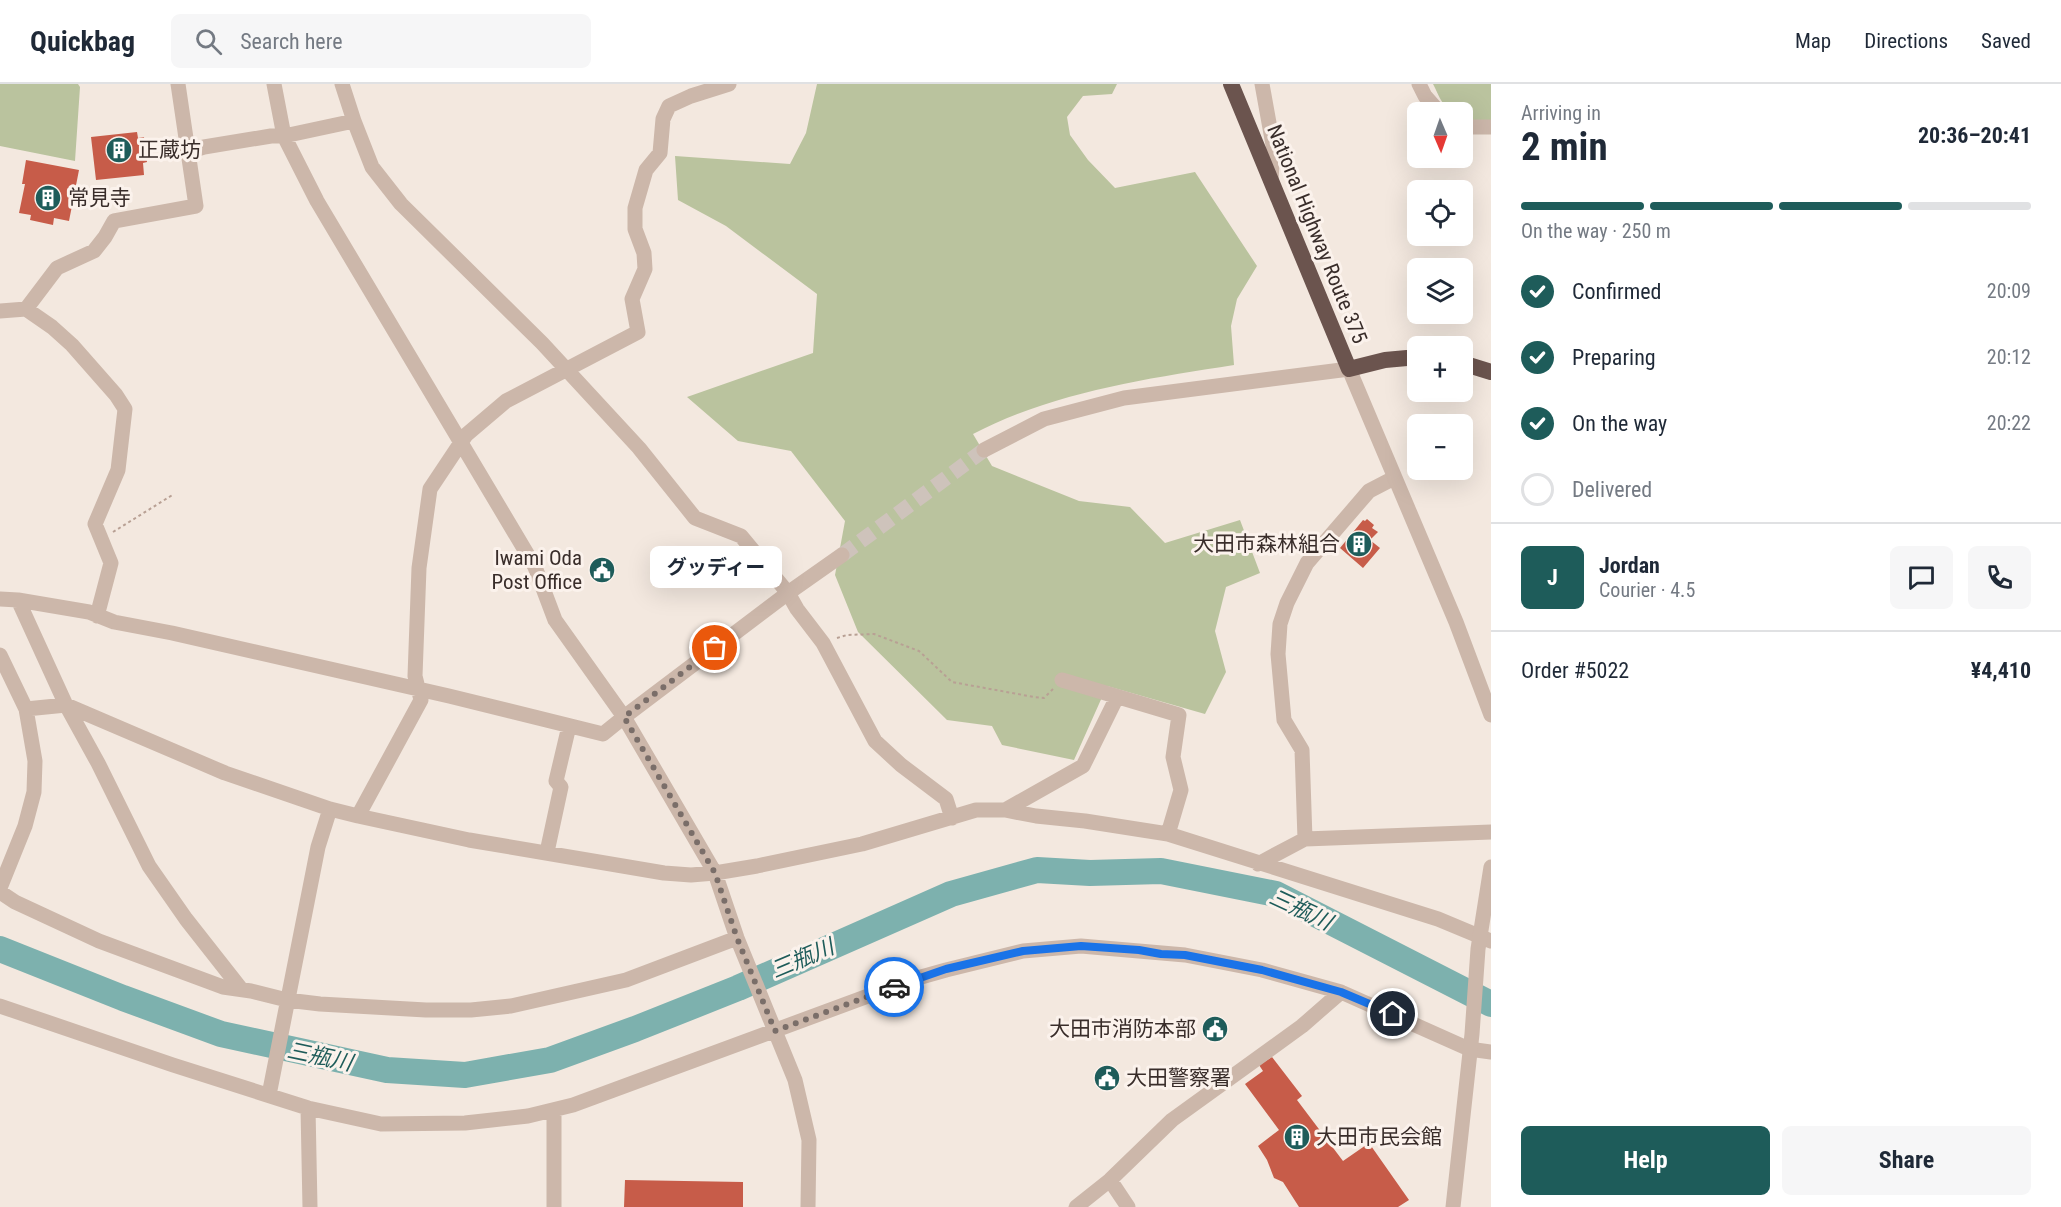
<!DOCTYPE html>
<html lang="en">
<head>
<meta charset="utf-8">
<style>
	:root { --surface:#fff; --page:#f6f6f7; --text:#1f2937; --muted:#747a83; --line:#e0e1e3; --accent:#1e5c5a }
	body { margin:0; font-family:"Roboto Condensed","Noto Sans JP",sans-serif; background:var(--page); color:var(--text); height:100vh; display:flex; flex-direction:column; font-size:22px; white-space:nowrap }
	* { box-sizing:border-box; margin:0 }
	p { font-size:20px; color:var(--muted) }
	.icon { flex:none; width:33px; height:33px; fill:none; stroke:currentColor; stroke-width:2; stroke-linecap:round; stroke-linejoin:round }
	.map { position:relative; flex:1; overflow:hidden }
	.details { display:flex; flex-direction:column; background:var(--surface); width:570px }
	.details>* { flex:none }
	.needle { width:39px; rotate:178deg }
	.fabs { position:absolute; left:1407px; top:18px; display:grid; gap:12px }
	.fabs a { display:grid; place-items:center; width:66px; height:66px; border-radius:9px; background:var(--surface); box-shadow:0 6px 24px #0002; font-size:30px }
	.pin { position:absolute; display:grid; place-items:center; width:51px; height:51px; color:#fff; margin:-26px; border:3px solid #fff; border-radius:50%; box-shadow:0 2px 6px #0007 }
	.courier { position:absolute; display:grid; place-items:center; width:60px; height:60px; margin:-30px; border:4px solid #1a73e8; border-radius:50%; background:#fff; color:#222; box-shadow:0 2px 8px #0007 }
	.bubble { position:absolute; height:42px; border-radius:9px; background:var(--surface); box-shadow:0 6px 24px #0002; font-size:20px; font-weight:700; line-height:42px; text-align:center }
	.headline em { font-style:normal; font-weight:700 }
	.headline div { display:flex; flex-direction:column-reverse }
	.headline { display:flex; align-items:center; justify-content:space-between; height:102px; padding:0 30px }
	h1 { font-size:39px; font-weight:700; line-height:45px }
	.bar { display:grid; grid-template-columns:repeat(4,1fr); gap:9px 6px; align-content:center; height:72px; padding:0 30px }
	.bar i { height:8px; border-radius:4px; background:var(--line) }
	.bar .current { background:var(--accent) }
	.bar p { grid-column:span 4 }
	.line { display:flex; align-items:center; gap:15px; padding:0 30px; border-top:2px solid var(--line) }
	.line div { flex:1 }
	.round { display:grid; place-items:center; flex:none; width:63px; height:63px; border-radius:9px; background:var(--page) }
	ol { padding:0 30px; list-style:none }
	li { display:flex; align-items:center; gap:18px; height:66px }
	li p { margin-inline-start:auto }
	li .icon { padding:6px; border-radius:50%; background:var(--accent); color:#fff; stroke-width:4 }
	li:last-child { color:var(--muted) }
	li i { width:33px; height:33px; border:3px solid var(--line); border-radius:50% }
	.primary-button { display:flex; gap:12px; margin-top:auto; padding:12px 30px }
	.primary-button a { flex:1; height:69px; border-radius:9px; background:var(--accent); color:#fff; font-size:24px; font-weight:700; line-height:69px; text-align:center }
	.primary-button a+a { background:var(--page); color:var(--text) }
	header { display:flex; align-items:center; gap:36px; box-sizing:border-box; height:84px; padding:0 30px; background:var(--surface); border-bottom:2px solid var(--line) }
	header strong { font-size:28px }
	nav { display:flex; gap:33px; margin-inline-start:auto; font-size:21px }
	.search { width:420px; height:54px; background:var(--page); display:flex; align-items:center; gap:15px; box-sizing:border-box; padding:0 21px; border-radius:9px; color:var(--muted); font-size:22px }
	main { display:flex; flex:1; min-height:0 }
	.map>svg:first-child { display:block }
	.green { fill:#bac39e }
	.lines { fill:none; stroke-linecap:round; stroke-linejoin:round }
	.river { stroke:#7db1ae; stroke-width:26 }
	.building { fill:#c75c49 }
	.tertiary-tunnel { stroke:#cec3bb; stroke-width:15; stroke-dasharray:15 8; stroke-linecap:butt }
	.path { stroke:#b8a094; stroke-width:2; stroke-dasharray:3 3; stroke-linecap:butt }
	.minor { stroke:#ccb7aa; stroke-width:15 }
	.tertiary { stroke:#ccb7aa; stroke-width:15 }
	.trunk { stroke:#6b544e; stroke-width:16 }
	.done { stroke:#7a6e69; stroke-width:6; stroke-dasharray:0 10.8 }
	.route { stroke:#1a73e8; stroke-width:8 }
	.labels { text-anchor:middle; stroke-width:6; stroke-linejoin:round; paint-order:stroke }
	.poi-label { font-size:21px; fill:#392d2a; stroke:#fbf2ec; text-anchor:start }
	.street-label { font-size:21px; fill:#392d2a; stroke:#fbf2ec }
	.water-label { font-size:22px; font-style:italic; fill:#1e5c5a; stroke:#fbf2ec }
</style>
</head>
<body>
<header>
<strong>Quickbag</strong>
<div class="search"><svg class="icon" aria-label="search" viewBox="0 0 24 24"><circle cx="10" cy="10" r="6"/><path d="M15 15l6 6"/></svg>Search here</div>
<nav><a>Map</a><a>Directions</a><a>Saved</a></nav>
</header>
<main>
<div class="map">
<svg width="1491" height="1123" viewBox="0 0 1491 1123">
	<rect width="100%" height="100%" fill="#f3e8df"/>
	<path class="green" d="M0,0H78L80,3L75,77L0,62Z
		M817,0H1117L1112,10L1083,12L1067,33L1070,51L1088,76L1115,104L1195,88L1257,182L1237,215L1231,242L1234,281C1145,295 1054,308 973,350L992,382L1079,417L1130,423L1165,459L1240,436L1260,489L1226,503L1215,547L1226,588L1205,630L1107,602L1074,676L1002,661L992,642L947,636L858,548L835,491L845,437L791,367L738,357L687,313L813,269L817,210L726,142L678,116L675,72L790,80L806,49Z
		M1433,0H1491V38H1474L1463,33L1462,28C1443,28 1441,15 1433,0Z"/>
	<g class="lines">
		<path class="river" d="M0,865L123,914L221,950L387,986L465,991L550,976L635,945L738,904L951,810L1037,786L1090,789L1161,787L1276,810L1491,920"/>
	</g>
	<path class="building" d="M137,48L138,54L144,53L147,78L143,79L144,91L96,96L91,53Z
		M26,76L79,86L69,137L54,134L53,141L30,136L31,131L19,129L25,100H22Z
		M1367,435L1374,441L1372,444L1378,448L1370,456L1380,464L1363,484L1340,464L1363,436L1365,437Z
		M1272,973L1302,1012L1297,1016L1343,1077L1369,1059L1409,1116L1398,1123H1299L1283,1098L1274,1094L1267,1076L1258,1062L1279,1046L1245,1000L1263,987L1259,981Z
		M625,1096L743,1098V1123H624Z"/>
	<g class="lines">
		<path class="tertiary-tunnel" d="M842,471L984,366"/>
		<path class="path" d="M113,448L174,410
			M837,554L847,551L874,550L919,567L952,598L1034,613L1044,614L1053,605"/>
		<path class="minor" d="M274,0L284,52L317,117L535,483L555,536L624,633L715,789L737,854L795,996L809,1056L808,1123
			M342,0L354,37L372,83L401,120L542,259L639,364L695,434L741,452L788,509L797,525L823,559L875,657L901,681L946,715L952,734
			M1262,0L1273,61L1271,97
			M1419,0L1425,12L1439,28
			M1462,43H1491
			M188,68L204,63L271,52H284L354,37
			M26,225L57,184L94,167L105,153L114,137L196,122L178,0
			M0,227L26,225L52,243L72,261L116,311L125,325L118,386L95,440L111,479L97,532
			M0,515L18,516L89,528L114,538L172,549L449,612L603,650L624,633
			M18,516L66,621L98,679L149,782L186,835L241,905
			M0,571L26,625L35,677L34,708L25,742L0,804
			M1062,596L1179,631L1173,673L1181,706L1168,750
			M26,625L66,621L225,689L330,725L358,732L469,756L664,789L691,791L715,789L757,782L862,760L976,726H1005L1036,732L1085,737L1168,750L1438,835L1491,857
			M1005,726L1083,682L1117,613
			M358,732L421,616L415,592L419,484L430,405L466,351L506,317L638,248L632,215L645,185L644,169L635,145V124L646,86L660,69L663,35L669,22L691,12L729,0
			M1305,755L1302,666L1284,636L1278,570L1280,540L1287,519L1307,479L1369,407L1394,394
			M547,768L561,703L556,697L569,642
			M1258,780L1305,755L1491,748
			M0,808L15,818L99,857L223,903L251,907L287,916L320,920L426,926H471L511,922L626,896L737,854
			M0,922L173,981L308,1024L381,1040L465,1039L528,1032L573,1021L914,895L946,886L1023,867L1081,862L1185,871L1262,886L1341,908L1469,965L1491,968
			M269,1011L318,763L330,725
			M308,1024L310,1123
			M554,1026V1123
			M1110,1096L1128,1123
			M1076,1123L1110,1096L1172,1036L1302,942L1341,908"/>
		<path class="tertiary" d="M984,366L1044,335L1124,314L1349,285L1456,538L1491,631
			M624,633L788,509L842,471
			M1453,1123L1472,950L1478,865L1491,783"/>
		<path class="trunk" d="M1231,0L1349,285L1385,276L1418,273
			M1462,279L1491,288"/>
	</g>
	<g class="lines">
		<path class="done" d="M715,564L624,633L715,789L737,854L775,947L894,903"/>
		<path class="route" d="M894,903L946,885L1023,867L1081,862L1139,866L1161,870L1185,871L1262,886L1341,908L1393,930"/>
	</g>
	<defs>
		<symbol id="building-disc" viewBox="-11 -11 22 22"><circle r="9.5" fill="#1e5c5a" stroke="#fbf2ec"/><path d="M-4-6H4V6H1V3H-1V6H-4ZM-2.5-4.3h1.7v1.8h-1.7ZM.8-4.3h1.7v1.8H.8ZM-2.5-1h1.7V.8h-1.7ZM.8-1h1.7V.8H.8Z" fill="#fff"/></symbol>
		<symbol id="civic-disc" viewBox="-11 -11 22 22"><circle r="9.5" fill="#1e5c5a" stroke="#fbf2ec"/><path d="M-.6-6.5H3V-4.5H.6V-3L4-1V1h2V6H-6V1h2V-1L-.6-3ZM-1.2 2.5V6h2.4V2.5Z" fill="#fff"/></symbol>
	</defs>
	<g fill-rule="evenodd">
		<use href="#building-disc" x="104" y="51" width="30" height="30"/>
		<use href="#building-disc" x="33" y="99" width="30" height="30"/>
		<use href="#building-disc" x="1344" y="445" width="30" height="30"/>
		<use href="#civic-disc" x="587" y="471" width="30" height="30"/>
		<use href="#civic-disc" x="1200" y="930" width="30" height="30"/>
		<use href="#civic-disc" x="1092" y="979" width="30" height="30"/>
		<use href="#building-disc" x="1282" y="1038" width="30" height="30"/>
	</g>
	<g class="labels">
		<g class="poi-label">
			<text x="138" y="73">正蔵坊</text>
			<text x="68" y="121">常見寺</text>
			<text x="1340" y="467" text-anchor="end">大田市森林組合</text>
			<text x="582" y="481" text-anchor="end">Iwami Oda<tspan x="582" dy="24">Post Office</tspan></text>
			<text x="1196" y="952" text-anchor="end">大田市消防本部</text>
			<text x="1126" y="1001">大田警察署</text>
			<text x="1316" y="1060">大田市民会館</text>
		</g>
		<g class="street-label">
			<text transform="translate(1317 150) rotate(68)" y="7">National Highway Route 375</text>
		</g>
		<g class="water-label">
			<text transform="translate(1301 825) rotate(25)" y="8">三瓶川</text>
			<text transform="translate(802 874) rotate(-23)" y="8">三瓶川</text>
			<text transform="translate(320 972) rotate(12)" y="8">三瓶川</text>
		</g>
	</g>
</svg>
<div class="fabs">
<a><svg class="needle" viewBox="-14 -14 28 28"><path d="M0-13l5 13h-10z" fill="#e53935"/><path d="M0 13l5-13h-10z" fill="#747a83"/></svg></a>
<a><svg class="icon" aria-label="locate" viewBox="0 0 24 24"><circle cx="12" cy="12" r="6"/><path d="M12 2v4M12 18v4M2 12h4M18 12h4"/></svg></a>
<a><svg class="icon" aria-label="layers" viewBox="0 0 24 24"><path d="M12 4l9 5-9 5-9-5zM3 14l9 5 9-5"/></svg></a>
<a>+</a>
<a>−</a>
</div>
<div class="pin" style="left:715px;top:564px;background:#ea580c"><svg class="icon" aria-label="bag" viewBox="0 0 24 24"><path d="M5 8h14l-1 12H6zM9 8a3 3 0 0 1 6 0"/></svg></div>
<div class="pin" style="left:1393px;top:930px;background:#1f2937"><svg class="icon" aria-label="home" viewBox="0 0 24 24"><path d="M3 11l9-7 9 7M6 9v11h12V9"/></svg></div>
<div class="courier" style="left:894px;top:903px"><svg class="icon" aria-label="car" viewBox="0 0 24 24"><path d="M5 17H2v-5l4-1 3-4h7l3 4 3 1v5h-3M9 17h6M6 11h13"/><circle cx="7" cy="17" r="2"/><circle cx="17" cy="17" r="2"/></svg></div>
<div class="bubble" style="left:650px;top:462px;width:132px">グッディー</div>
</div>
<section class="details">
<div class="headline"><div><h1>2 min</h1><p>Arriving in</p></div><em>20:36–20:41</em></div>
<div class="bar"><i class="current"></i><i class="current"></i><i class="current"></i><i></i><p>On the way · 250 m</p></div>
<ol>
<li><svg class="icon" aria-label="check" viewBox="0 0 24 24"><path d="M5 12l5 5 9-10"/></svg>Confirmed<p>20:09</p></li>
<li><svg class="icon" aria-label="check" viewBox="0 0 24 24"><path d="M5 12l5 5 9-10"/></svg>Preparing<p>20:12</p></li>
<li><svg class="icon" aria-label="check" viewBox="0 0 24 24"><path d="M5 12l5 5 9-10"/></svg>On the way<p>20:22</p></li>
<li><i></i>Delivered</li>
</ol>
<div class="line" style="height:108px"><b class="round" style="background:var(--accent);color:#fff">J</b><div><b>Jordan</b><p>Courier · 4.5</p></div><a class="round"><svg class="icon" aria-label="chat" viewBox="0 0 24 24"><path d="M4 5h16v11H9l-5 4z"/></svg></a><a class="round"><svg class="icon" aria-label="phone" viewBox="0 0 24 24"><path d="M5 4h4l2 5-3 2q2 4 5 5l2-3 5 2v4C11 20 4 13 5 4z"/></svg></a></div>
<div class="line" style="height:78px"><div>Order #5022</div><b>¥4,410</b></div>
<div class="primary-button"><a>Help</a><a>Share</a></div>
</section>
</main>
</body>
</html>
